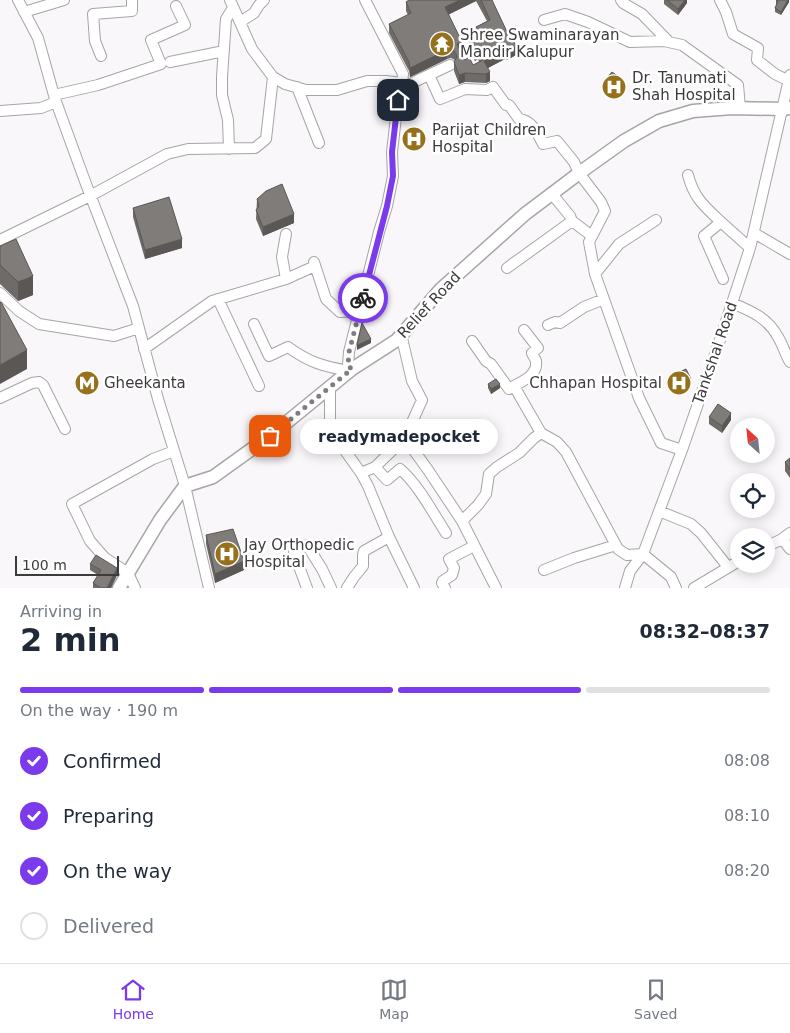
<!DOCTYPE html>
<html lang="en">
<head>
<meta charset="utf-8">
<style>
	:root { --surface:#fff; --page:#f2f2f3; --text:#1f2937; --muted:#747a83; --line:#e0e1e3; --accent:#7c3aed }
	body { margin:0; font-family:"DejaVu Sans",sans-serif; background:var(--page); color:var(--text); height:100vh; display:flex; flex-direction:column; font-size:19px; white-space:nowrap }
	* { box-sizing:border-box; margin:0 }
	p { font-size:16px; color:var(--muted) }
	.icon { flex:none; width:28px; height:28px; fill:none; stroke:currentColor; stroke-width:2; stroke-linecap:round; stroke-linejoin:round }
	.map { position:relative; height:588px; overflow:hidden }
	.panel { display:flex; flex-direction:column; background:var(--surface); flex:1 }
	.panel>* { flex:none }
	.needle { width:32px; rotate:333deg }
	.tools { position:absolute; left:730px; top:418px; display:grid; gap:10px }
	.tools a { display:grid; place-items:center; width:45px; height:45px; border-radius:50%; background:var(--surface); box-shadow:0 2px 12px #0003; font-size:25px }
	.scale { position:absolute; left:15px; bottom:12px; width:104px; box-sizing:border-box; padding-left:5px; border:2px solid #3d3c3d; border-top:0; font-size:14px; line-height:18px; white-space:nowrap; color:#3d3c3d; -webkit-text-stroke:4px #fff; paint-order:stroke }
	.pin { position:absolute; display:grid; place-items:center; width:42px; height:42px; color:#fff; margin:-21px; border-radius:10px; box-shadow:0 2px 8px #0006 }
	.courier { position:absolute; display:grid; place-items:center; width:50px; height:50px; margin:-25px; border:4px solid #7c3aed; border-radius:50%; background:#fff; color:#222; box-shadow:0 1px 6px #0007 }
	.bubble { position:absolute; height:35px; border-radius:18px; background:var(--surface); box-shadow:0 2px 12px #0003; font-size:16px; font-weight:800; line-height:35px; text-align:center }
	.headline em { font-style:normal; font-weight:800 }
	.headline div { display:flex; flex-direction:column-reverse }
	.headline { display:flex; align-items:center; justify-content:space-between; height:85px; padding:0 20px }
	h1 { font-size:32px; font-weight:800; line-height:38px }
	.bar { display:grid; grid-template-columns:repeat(4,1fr); gap:8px 5px; align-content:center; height:60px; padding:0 20px }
	.bar i { height:6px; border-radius:4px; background:var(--line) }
	.bar .selected { background:var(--accent) }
	.bar p { grid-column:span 4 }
	ol { padding:0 20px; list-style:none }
	li { display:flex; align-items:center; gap:15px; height:55px }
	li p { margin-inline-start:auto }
	li .icon { padding:5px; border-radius:50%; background:var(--accent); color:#fff; stroke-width:4 }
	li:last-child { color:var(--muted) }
	li i { width:28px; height:28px; border:2px solid var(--line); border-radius:50% }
	.tabs { display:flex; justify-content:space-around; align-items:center; height:70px; border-top:1px solid var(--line); background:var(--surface); font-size:14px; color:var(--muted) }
	.tabs a { display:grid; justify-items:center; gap:2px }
	.tabs .selected { color:var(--accent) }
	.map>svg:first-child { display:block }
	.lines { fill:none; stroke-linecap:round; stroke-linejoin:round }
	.minor-casing { stroke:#a7a4a7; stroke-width:12 }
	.major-casing { stroke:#a7a4a7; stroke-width:15 }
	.minor { stroke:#fff; stroke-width:10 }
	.major { stroke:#fff; stroke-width:12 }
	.wall { fill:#6e6b69; fill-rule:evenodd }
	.shaded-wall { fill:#5a5755 }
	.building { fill:#807c7a; stroke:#5a5755 }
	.done { stroke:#7f7d7f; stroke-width:5; stroke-dasharray:0 9 }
	.route { stroke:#7c3aed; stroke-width:6 }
	.labels { text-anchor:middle; stroke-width:5; stroke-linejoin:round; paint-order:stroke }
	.poi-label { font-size:15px; fill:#3d3c3d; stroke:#fff; text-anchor:start }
	.street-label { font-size:15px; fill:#3d3c3d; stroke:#fff }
</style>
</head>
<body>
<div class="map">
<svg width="790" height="588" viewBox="0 0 790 588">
	<rect width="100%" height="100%" fill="#faf7fa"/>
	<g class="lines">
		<defs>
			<path id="minor" d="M18,0L38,38L55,99L86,184L133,306L158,399L185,486L209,588
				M230,0L252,49L273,77L285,84L306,90H337L367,81H386L402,83
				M621,0L623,3L642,14L669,42
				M720,0L726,12L733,34L758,48L757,60L775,74L789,81
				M24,12L64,0
				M544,20L565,14L588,22L630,42L664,41L682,45L738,85L740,108
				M240,22L254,13L259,5L264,0
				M101,56L95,41L93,14L132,11V0
				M170,62L224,51
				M429,75L440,99L465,89L487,90L493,87L506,105H509L519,119C533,121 537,133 543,144L557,141L574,162L579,173L601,202L605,211L589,242L595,274L639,398L661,443L682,450
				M297,87L319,143
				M399,91L416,81L450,65
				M54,95L98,85L161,64L151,40L185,25L176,6
				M0,111L41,108L56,102
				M229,149L228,120L222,95V77L226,19L233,8
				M688,175C694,198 704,206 721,222
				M552,194L570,216L572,221L592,236
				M754,233L790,254
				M286,234L282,257L286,279
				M0,240L90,196L167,154L188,149L255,148L266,139L273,77
				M314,262L326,299L340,312L359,311
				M507,268L572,221
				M595,274L619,244L656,220
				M723,279L704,236L721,222L750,248
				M0,293L19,311L39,324L114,336L139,328
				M218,299L259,386
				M732,303C751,311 768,318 778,337C783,345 785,354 790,362
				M254,324L269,356L288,347C310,363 323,366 349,371
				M548,325L555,322L560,323L584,307L604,299
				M472,341L486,361L491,364L509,389L514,386L541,433L557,442L566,452L618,549L627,555L643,554L671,577L676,588
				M144,349L212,301L286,279L315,266
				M352,369L348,365L349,352L379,232L387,206L393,176L392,152L399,91L402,83L403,74L365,0
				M330,386V420L336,438L361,473L368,486L389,537L414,588
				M514,386C523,381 538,375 536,361C535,358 533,356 532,353L538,348L524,330
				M0,398L32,383L39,382L43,385L65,429
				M405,438L428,470L462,521L496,588
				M375,467L387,480L400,469C418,484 433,513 446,533
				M361,473L375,467L405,438L422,400L412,381L401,334
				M659,511L691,524L701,533L728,567
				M462,521L478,505L486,494L489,474L497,467L519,453L534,438L541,433
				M782,539L790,549
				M766,547L782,539L790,533
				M544,570L574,558L616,545
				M135,588L128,573L105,558L90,541L72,504L153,459L174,451
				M307,588L294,553L307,545L322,569L331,588
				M347,588L354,577L363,566V555L364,551L389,537
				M445,588L442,583L443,581L452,575L454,568L449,559L474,546
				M625,588L630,571L643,554L682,450L720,340L750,248L790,75
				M694,588L739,561"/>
			<path id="major" d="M119,588L160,520L185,486L213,477L270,436L352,369L397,340L441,289L525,214L582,171L624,141L659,121L693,111L732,108L783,109L790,108"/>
		</defs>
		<use href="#minor" class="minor-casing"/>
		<use href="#major" class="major-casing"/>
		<use href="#minor" class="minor"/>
		<use href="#major" class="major"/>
	</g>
	<path class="wall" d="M409,0H492L516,55L507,60L505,59L488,68L490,81L486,83L465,82L459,84L454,71V62L455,60L451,58L447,59L410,77L409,71L389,33V24L408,15L406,11V2ZM476,1L487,21L476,27V31L474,33V37L469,41V50L475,61L478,59L479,62L473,65L465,60L460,51H462L448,15Z
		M664,0H687V3L678,15L664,4Z
		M776,0H789V2L781,15L775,12V8L777,4H776Z
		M606,79L623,85L617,92L606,83Z
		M410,130L423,131L422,144H410Z
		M257,199L294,223L263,236L256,219Z
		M133,208L182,248L145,259L133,217Z
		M0,246L33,295L18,301L0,284Z
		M675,374L691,384L673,392L670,386V381L675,379Z
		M488,384L500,388L491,394L488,388Z
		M709,417L731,420L722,433L709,424Z
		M790,458V478L785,471V462Z
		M206,535L244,570L215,583L206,544Z
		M90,564L117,575L111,588H93V583L98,575L90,570Z"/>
	<path class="shaded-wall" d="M460,0H476V1L445,16V7Z
		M685,0H687V3L678,15V9Z
		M788,0H789V2L781,15V12Z
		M462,42V51L457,53V44Z
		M516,46V55L507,60V51Z
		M447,50V59L410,77V68Z
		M478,50V59L475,61V52Z
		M505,50V59L484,70V61Z
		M490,72V81L486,83V74Z
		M465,73V82L459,84V75Z
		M623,80V85L617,92V87Z
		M294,214V223L263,236V227Z
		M182,239V248L145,259V250Z
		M33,276V295L18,301V282Z
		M371,339V343L357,350V345Z
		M27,350V369L0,384V365Z
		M691,379V384L673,392V387Z
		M500,384V388L491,394V389Z
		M731,413V420L722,433V426Z
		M244,561V570L215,583V574Z
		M117,568V575L111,588H107Z"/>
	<path class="building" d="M409,0H460L445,7L462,42L457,44L465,60L469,57L473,65L483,60L478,50L475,52L469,41L476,36L474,33L478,30L476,27L490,20L481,0H492L509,36H511L516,46L507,51L505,50L484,61L490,72L486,74L465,73L459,75L454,62L457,57L456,54L454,51L451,49L447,50L410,68L409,62L389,24L411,13L406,2Z
		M667,0H685L678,9Z
		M776,0H788L781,12L775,8L778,1Z
		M612,72L623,80L617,87L606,79Z
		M410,130L423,131L422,140L410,139Z
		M282,184L294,214L263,227L256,210L259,206L257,199L266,191Z
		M169,197L182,239L145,250L133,208Z
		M16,239L33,276L18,282L0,265V246Z
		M1,302L27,350L0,365V303Z
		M362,323L371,339L357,345Z
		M686,369L691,379L673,387L670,381L677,378L675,374Z
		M496,379L500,384L491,389L488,384Z
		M718,404L731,413L722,426L709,417Z
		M790,458V469L785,462Z
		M233,529L244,561L215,574L206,535Z
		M96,555L117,568L107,588H101L93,583L101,570L90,564Z"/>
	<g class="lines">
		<path class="done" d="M270,436L352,369L348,366L349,352L363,298"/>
		<path class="route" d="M363,298L387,206L393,176L392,152L398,100"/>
	</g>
	<defs>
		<symbol id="temple-disc" viewBox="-11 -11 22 22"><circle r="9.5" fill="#96711b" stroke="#fff"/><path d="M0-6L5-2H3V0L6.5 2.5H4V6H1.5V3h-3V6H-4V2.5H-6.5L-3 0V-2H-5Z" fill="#fff"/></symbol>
		<symbol id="hospital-disc" viewBox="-11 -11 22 22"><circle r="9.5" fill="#96711b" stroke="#fff"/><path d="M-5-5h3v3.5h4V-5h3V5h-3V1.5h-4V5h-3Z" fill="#fff"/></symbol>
		<symbol id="metro-disc" viewBox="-11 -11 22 22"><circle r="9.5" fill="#96711b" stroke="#fff"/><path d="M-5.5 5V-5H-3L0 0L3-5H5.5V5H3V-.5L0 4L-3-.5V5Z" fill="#fff"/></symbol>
	</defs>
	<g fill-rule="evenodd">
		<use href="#temple-disc" x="428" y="30" width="28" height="28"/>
		<use href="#hospital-disc" x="600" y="73" width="28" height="28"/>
		<use href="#hospital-disc" x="400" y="125" width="28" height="28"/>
		<use href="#metro-disc" x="73" y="369" width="28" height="28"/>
		<use href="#hospital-disc" x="665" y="369" width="28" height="28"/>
		<use href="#hospital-disc" x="213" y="540" width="28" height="28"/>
	</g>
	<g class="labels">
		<g class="poi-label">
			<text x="460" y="40">Shree Swaminarayan<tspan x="460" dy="17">Mandir Kalupur</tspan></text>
			<text x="632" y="83">Dr. Tanumati<tspan x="632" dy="17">Shah Hospital</tspan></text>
			<text x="432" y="135">Parijat Children<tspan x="432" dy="17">Hospital</tspan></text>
			<text x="104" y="388">Gheekanta</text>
			<text x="662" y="388" text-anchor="end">Chhapan Hospital</text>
			<text x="244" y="550">Jay Orthopedic<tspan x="244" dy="17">Hospital</tspan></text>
		</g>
		<g class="street-label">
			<text transform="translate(429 305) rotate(-47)" y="5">Relief Road</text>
			<text transform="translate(715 353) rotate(-71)" y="5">Tankshal Road</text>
		</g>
	</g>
</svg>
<div class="tools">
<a><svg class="needle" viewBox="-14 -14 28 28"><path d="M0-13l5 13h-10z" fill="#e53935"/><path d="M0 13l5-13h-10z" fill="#747a83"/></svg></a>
<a><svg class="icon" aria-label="locate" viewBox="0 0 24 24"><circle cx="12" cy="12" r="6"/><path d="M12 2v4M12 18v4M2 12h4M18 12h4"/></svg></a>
<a><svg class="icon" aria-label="layers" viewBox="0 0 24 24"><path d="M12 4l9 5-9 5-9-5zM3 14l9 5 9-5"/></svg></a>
</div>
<div class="scale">100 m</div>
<div class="pin" style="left:270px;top:436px;background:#ea580c"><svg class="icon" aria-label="bag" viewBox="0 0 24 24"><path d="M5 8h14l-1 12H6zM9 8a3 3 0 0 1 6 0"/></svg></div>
<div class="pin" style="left:398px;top:100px;background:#1f2937"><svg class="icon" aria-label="home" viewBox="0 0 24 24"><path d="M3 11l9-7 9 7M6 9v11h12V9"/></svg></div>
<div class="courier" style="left:363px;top:298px"><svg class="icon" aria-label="bike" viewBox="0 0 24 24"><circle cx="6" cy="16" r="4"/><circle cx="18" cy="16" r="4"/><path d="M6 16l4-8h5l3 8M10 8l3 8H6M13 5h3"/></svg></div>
<div class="bubble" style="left:300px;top:419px;width:198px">readymadepocket</div>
</div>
<section class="panel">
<div class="headline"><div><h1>2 min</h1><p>Arriving in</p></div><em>08:32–08:37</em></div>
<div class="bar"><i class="selected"></i><i class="selected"></i><i class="selected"></i><i></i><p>On the way · 190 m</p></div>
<ol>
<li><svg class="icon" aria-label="check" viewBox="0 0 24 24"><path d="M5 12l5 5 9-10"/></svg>Confirmed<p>08:08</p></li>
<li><svg class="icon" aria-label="check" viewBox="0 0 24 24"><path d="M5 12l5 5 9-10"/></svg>Preparing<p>08:10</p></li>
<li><svg class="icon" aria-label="check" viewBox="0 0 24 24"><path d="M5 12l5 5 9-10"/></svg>On the way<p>08:20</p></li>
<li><i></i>Delivered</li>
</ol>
</section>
<nav class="tabs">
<a class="selected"><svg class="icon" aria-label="home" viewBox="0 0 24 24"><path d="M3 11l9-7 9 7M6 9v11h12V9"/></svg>Home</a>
<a><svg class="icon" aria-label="map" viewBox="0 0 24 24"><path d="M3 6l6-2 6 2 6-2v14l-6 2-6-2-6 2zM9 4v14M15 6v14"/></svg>Map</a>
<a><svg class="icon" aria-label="saved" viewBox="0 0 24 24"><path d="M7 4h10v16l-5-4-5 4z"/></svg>Saved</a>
</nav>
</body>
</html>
